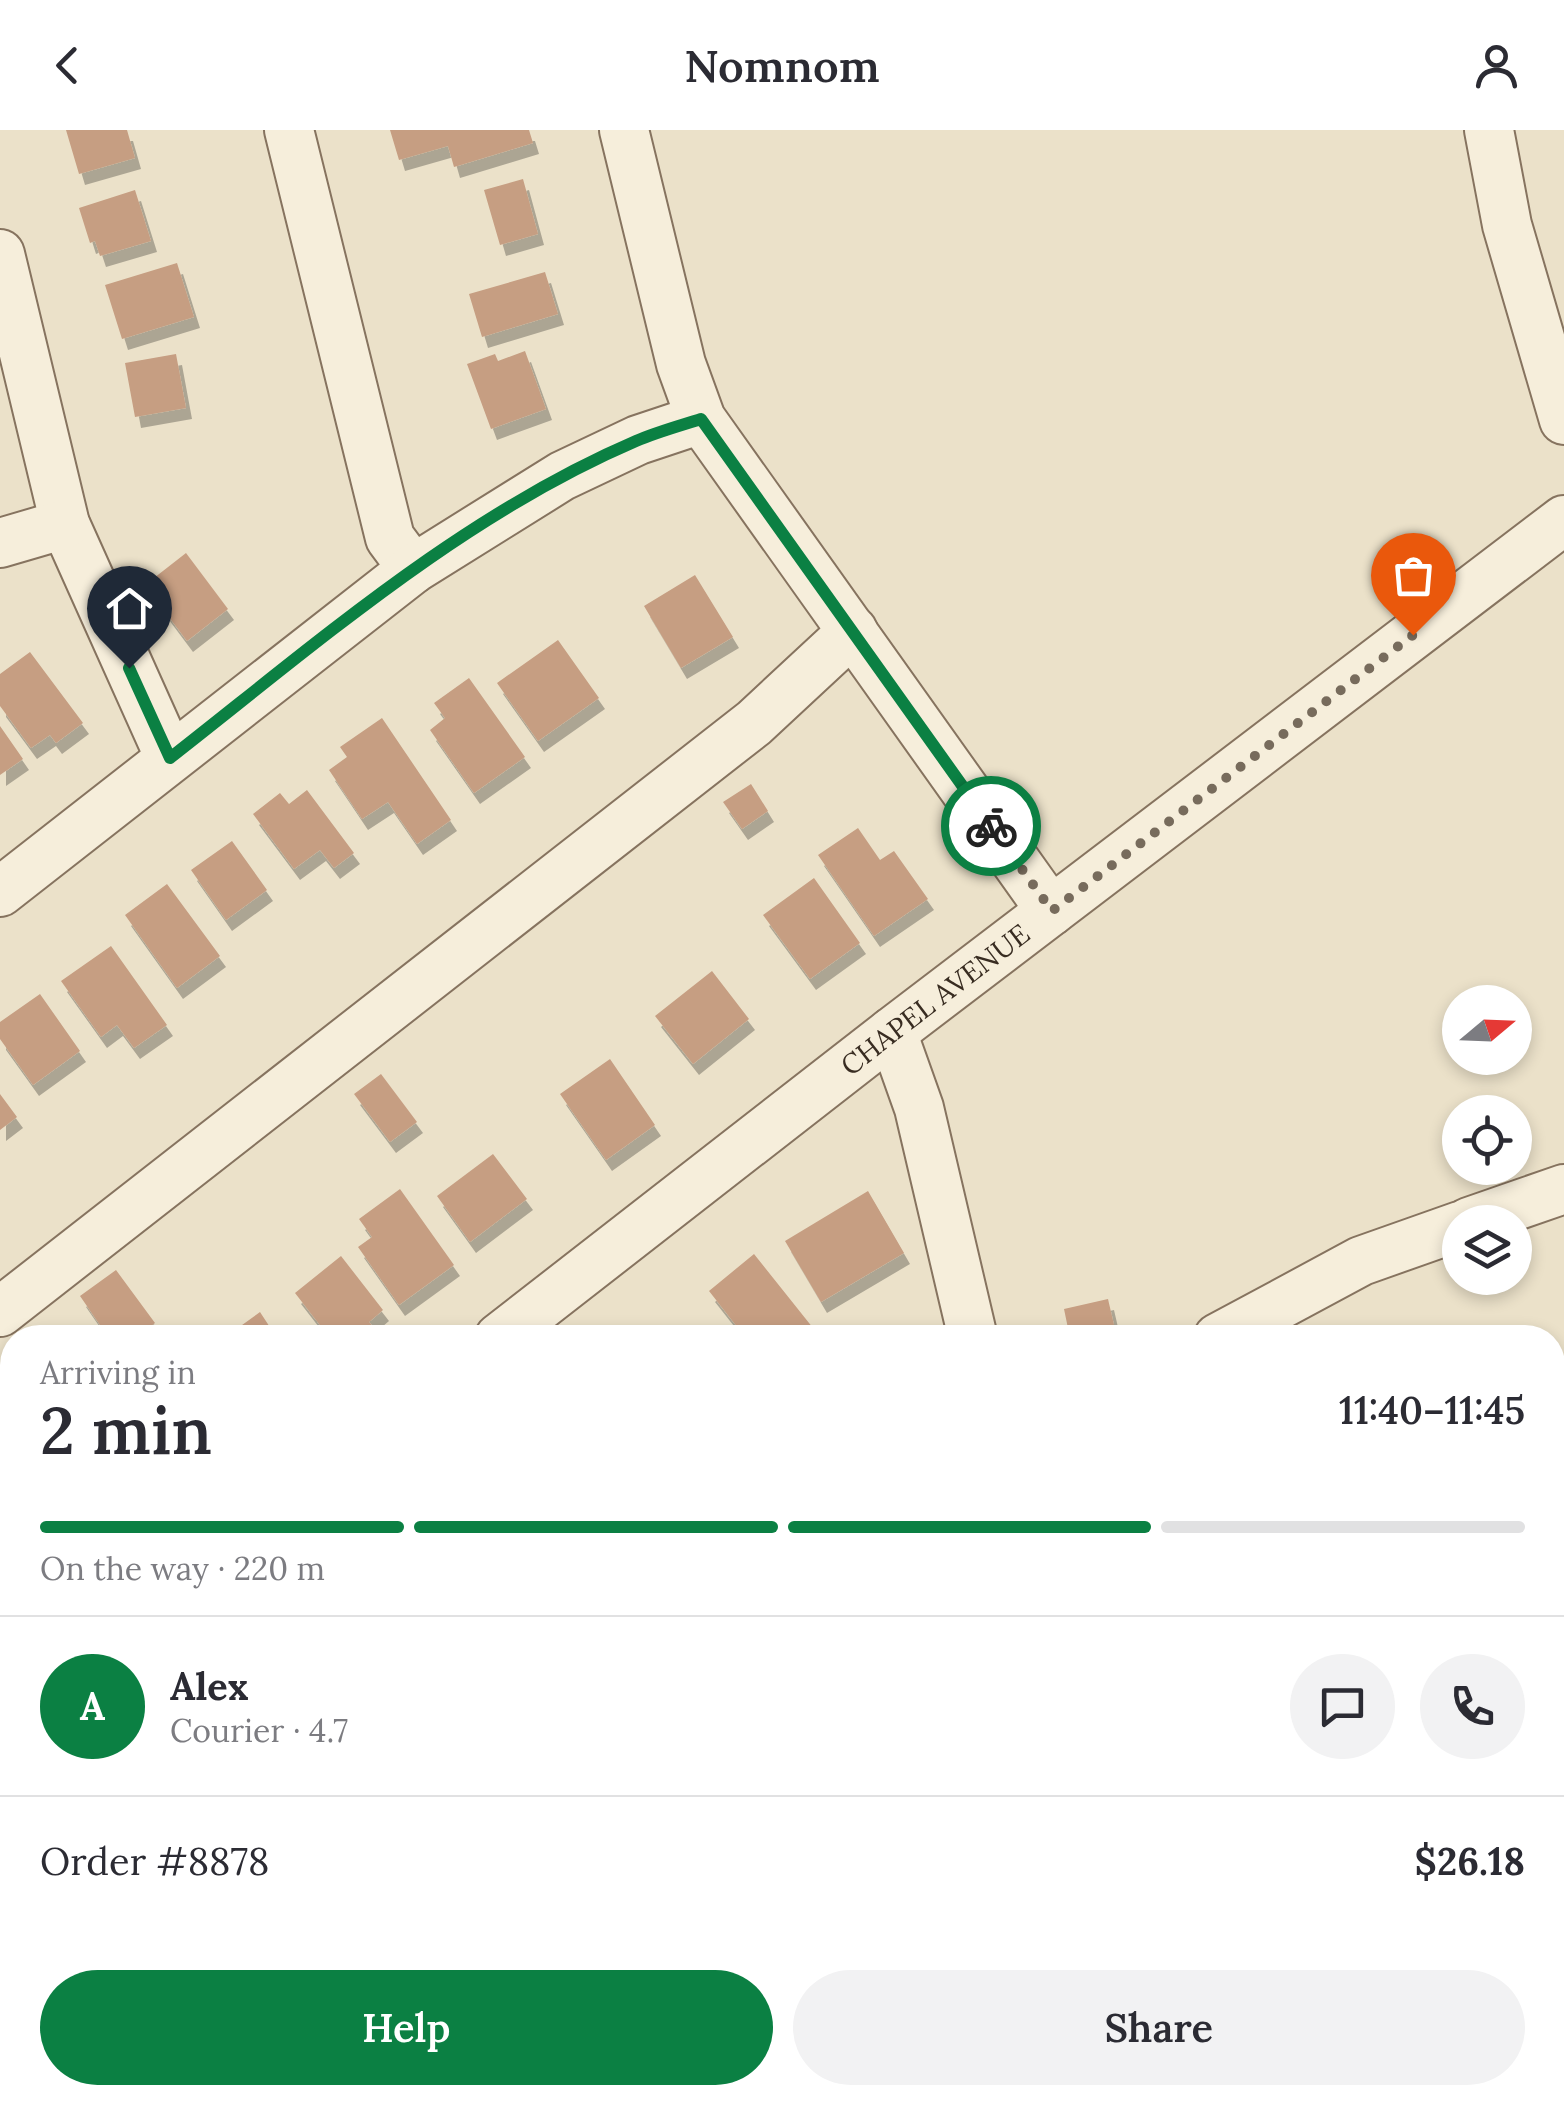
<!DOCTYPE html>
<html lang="en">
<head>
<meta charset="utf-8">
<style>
	:root { --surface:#fff; --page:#f2f2f3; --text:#2b2b33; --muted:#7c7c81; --line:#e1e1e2; --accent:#0b8043 }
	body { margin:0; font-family:Lora,serif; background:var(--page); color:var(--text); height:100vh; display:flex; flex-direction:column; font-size:38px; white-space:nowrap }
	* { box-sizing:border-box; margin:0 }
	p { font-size:32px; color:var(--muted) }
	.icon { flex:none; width:55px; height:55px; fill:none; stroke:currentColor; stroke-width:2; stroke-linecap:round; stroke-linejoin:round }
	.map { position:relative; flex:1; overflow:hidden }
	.side { position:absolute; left:0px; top:1195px; width:1565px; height:780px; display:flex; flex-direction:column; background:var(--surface); border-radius:40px 40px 0 0; box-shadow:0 5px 15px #0003 }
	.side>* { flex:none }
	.needle { width:65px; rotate:71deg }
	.tools { position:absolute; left:1442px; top:855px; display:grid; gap:20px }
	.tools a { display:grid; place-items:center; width:90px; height:90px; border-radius:50%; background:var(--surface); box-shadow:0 5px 15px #0003; font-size:50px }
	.pin { position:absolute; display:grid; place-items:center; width:85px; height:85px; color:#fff; margin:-102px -42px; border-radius:50% 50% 50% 0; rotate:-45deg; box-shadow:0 0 10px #0007 }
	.pin .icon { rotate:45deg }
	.courier { position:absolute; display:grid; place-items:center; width:100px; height:100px; margin:-50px; border:8px solid #0b8043; border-radius:50%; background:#fff; color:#222; box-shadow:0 2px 12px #0007 }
	.summary em { font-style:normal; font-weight:600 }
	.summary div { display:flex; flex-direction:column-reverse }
	.summary { display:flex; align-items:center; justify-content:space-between; height:170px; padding:0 40px }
	h1 { font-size:65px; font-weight:600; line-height:75px }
	.bar { display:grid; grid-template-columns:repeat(4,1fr); gap:15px 10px; align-content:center; height:120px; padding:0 40px }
	.bar i { height:12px; border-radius:8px; background:var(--line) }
	.bar .active { background:var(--accent) }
	.bar p { grid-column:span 4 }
	.line { display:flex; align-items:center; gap:25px; padding:0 40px; border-top:2px solid var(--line) }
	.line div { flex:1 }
	.round { display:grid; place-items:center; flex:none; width:105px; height:105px; border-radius:52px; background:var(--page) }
	.button { display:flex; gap:20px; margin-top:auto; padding:20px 40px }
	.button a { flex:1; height:115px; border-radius:60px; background:var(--accent); color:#fff; font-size:40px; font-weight:600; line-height:115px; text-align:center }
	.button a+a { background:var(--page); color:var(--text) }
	header { display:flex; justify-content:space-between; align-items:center; height:130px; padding:0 40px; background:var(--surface); font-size:45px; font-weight:600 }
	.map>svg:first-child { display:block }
	.building { fill:#c69e82; filter:url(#shadow) }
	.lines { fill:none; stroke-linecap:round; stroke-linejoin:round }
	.minor-casing { stroke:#86735f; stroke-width:52 }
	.minor { stroke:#f6eedb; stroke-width:48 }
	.done { stroke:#776b5c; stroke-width:10; stroke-dasharray:0 18 }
	.route { stroke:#0b8043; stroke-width:12 }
	.labels { text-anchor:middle; stroke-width:8; stroke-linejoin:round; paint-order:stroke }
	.street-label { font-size:28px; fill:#382c21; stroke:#f3ebd8 }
</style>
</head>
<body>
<header><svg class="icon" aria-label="back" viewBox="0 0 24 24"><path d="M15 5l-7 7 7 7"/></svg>Nomnom<svg class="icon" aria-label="person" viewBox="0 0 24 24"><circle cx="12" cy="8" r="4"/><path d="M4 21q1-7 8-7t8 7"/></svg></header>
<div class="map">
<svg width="1564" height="1975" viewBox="0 0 1564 1975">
	<defs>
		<filter id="shadow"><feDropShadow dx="6" dy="11" stdDeviation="0" flood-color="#0004"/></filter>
	</defs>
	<rect width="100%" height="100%" fill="#ebe1c9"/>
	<path class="building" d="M66,0H127L135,28L79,44Z
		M390,0H529L533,13L454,37L448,16L399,30Z
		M523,49L538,104L500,115L484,60Z
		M135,60L151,111L100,126L95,111L90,113L79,78Z
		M177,133L194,187L122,209L105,155Z
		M545,142L558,184L482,207L469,164Z
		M525,221L546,279L491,299L467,234L495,224L498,231Z
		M176,224L186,278L135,287L125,233Z
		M186,423L228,479L187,511L145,455Z
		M695,445L733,507L681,538L644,476Z
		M558,510L599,568L538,611L497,553Z
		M30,522L83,593L56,613L50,605L31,618L0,576V544Z
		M469,548L525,627L474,663L430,600L445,588L434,573Z
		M382,588L451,690L417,714L388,672L362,689L329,640L347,627L340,617Z
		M0,596L23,629L0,645Z
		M751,654L768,681L742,699L723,672Z
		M307,660L354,723L334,738L320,720L294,739L253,684L280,663L289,674Z
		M858,698L880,730L894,721L928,769L874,806L818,725Z
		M232,711L267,760L226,790L191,740Z
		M814,748L860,813L810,849L763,785Z
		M167,754L220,826L177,858L125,785Z
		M111,816L167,895L134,918L117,895L101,907L61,851Z
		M712,841L749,889L693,934L655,886Z
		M40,864L80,921L33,955L0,909V892Z
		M610,929L655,995L606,1030L560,964Z
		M381,944L417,992L390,1012L354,964Z
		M0,964L17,987L0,1000Z
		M493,1024L527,1069L470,1112L437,1066Z
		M400,1059L454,1135L399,1175L358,1117L372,1107L359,1089Z
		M868,1061L904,1123L821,1172L785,1111Z
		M754,1124L821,1208H746L709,1161Z
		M341,1126L383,1180L369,1192L379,1204L375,1208H330L295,1163Z
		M116,1140L155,1193L135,1208H109L80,1166Z
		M1108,1169L1117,1208H1070L1064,1179Z
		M260,1182L277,1208H224Z
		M12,1708V1790L0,1774V1718Z
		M7,1869L12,1878V1917L0,1925V1873Z
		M66,1962H114L117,1967L103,1975H74Z
		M134,1962H174V1963L138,1975Z
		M771,1962H827L830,1975H774Z
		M864,1962H924L925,1968L911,1972V1975H868Z
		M949,1962H1004L1007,1975H952Z
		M1031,1962H1082L1085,1975H1033Z"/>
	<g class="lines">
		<defs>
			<g id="minor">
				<path d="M289,0L390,408L413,439"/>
				<path d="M624,0L681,234L701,289L1051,781"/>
				<path d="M1489,0L1507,95L1564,290"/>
				<path d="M0,124L65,394L170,628"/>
				<path d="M0,413L65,394"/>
				<path d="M0,762L413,439L562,346L638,310L701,289"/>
				<path d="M892,902L919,978L973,1208"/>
				<path d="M1469,1092L1564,1059"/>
				<path d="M0,1182L754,593L853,501"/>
				<path id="s1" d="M499,1208L892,902L1564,390"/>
				<path d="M1218,1208L1361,1131L1460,1096"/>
				<path d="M0,1596L12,1586"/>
				<path d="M1552,1608L1564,1605"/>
				<path d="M1146,1962L1149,1975"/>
				<path d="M38,1975L43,1962"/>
				<path d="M389,1975L427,1962"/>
			</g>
		</defs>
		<use href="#minor" class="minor-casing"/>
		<use href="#minor" class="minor"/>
	</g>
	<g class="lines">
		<path class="done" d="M991,696L1052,781L1413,505"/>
		<path class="route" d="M129,538L170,628C317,513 463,385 636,311C657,302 679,296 701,289L991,696"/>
	</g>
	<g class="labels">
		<g class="street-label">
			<text dy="10" stroke="none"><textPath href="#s1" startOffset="552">CHAPEL AVENUE</textPath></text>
		</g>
	</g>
</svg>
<div class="tools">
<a><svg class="needle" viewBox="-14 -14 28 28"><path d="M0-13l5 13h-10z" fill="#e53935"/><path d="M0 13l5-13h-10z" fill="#7c7c81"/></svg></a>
<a><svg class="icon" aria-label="locate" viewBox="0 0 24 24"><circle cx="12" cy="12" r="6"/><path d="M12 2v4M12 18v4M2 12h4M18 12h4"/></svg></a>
<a><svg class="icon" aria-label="layers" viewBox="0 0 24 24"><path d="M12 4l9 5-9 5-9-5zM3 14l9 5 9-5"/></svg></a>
</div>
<div class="pin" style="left:1413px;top:505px;background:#ea580c"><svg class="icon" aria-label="bag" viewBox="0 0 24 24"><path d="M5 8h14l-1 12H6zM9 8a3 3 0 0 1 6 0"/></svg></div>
<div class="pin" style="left:129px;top:538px;background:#1f2937"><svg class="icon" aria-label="home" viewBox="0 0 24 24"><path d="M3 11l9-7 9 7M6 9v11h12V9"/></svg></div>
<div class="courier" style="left:991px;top:696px"><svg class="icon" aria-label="bike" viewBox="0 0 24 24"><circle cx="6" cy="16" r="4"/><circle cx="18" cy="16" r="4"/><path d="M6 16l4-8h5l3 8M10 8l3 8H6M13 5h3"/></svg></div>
<section class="side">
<div class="summary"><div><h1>2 min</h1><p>Arriving in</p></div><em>11:40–11:45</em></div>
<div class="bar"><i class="active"></i><i class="active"></i><i class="active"></i><i></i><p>On the way · 220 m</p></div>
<div class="line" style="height:180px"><b class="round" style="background:var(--accent);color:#fff">A</b><div><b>Alex</b><p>Courier · 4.7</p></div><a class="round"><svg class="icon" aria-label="chat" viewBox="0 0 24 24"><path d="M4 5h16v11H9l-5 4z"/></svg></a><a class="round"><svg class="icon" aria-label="phone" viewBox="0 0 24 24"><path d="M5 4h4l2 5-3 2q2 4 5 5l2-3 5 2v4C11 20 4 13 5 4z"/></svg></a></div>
<div class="line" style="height:130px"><div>Order #8878</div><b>$26.18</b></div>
<div class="button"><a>Help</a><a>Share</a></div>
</section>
</div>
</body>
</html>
